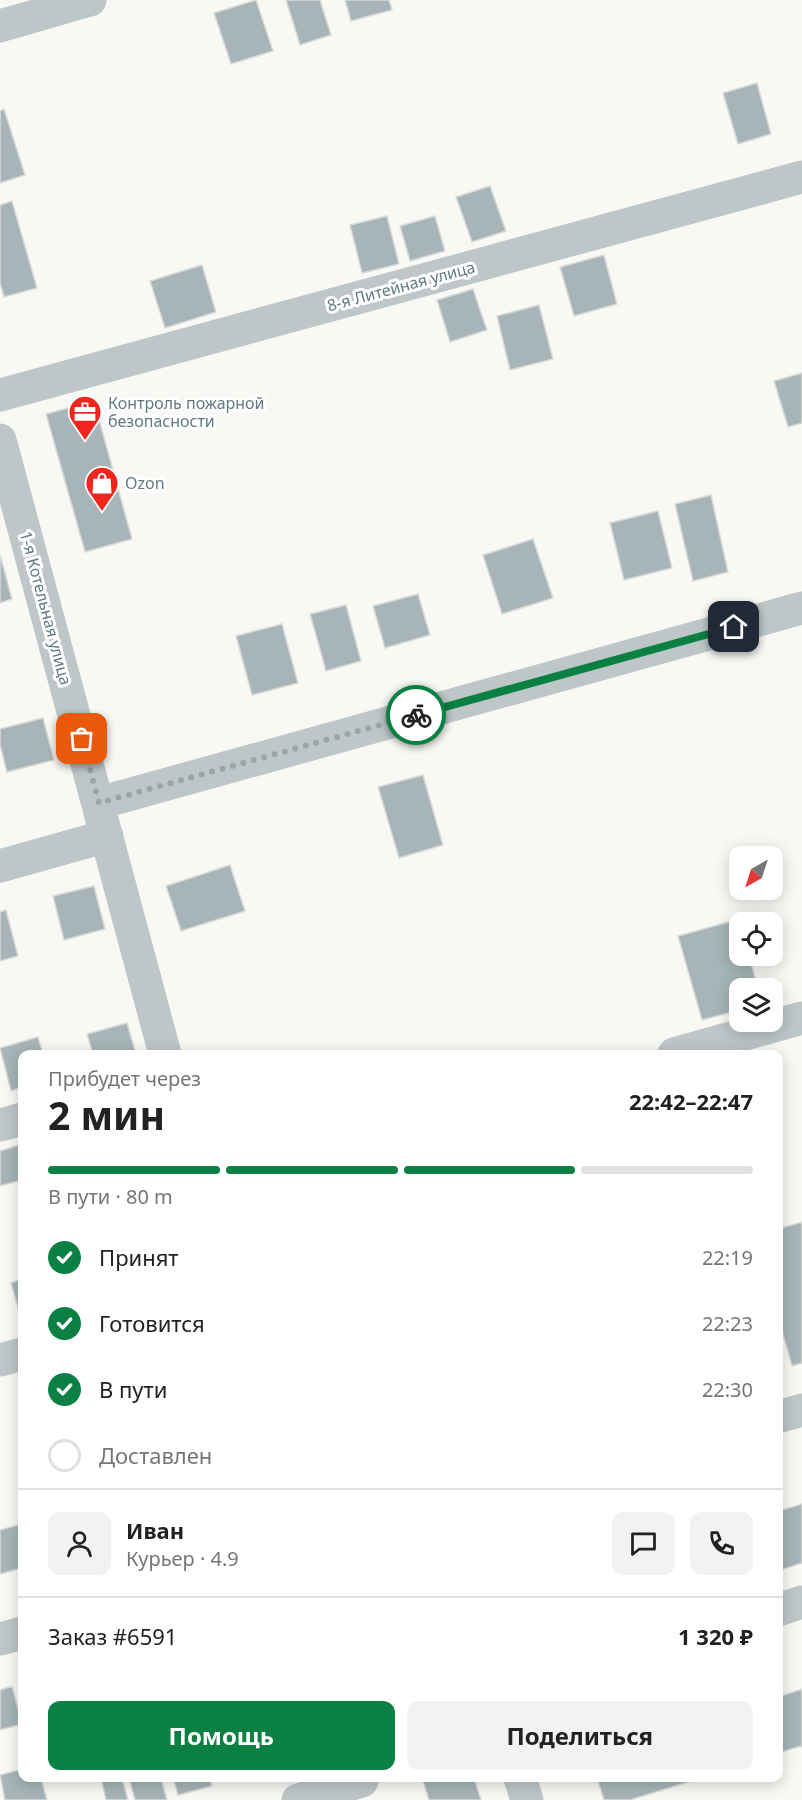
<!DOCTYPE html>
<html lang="ru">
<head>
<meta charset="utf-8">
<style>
	:root { --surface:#fff; --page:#f2f2f2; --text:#222; --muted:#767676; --line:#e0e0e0; --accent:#0b8043 }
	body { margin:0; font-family:"Noto Sans",sans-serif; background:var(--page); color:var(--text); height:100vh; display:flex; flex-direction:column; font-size:22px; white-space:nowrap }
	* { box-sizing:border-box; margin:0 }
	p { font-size:20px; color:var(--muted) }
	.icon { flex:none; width:33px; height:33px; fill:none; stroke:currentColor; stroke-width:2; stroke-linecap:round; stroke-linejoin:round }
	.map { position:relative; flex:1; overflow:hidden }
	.panel { position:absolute; left:18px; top:1050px; width:765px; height:732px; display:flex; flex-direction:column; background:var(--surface); border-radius:12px; box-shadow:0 3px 15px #0003 }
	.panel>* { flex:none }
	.needle { width:39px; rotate:219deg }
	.tools { position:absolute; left:729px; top:846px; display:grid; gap:12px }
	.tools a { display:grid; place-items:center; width:54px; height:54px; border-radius:12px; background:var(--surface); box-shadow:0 3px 15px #0003; font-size:30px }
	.pin { position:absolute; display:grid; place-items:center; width:51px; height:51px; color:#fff; margin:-26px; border-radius:12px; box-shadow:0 3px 9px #0006 }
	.courier { position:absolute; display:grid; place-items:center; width:60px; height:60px; margin:-30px; border:4px solid #0b8043; border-radius:50%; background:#fff; color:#222; box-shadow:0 2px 8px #0007 }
	.summary em { font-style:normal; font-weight:700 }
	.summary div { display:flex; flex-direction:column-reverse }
	.summary { display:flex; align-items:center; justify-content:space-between; height:102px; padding:0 30px }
	h1 { font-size:39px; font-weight:700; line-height:45px }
	.bar { display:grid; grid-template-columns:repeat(4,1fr); gap:9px 6px; align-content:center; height:72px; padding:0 30px }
	.bar i { height:8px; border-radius:4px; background:var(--line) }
	.bar .selected { background:var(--accent) }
	.bar p { grid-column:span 4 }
	.line { display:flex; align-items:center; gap:15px; padding:0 30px; border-top:2px solid var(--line) }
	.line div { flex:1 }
	.round { display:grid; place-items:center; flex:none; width:63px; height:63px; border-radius:12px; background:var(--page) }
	ol { padding:0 30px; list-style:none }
	li { display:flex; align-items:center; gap:18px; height:66px }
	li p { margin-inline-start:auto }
	li .icon { padding:6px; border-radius:50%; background:var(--accent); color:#fff; stroke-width:4 }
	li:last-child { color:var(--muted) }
	li i { width:33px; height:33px; border:3px solid var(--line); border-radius:50% }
	.primary-button { display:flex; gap:12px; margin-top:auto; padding:12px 30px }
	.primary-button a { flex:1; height:69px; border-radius:12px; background:var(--accent); color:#fff; font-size:24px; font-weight:700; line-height:69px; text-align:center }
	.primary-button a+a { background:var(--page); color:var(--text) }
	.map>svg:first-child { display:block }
	.building { fill:#a7b5b8; stroke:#dadad8; stroke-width:1.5 }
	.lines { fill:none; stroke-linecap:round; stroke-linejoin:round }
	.minor { stroke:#bec6c8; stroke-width:33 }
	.done { stroke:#96a6ab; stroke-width:6; stroke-dasharray:0 10.8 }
	.route { stroke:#0b8043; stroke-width:8 }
	.labels { text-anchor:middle; stroke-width:6; stroke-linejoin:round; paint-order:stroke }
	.street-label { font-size:16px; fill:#617a83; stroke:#fff }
	.poi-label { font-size:16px; fill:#617a83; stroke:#fff; text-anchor:start }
</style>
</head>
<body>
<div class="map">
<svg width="802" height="1800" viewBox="0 0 802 1800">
	<rect width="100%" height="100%" fill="#f8f8f5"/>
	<path class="building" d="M256,0L273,51L231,64L214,13Z
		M286,0H320L331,35L300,45Z
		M345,0H389L392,10L351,21Z
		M757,83L771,134L738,144L723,93Z
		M4,109L25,175L0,183V111Z
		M490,186L506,231L472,242L456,197Z
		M12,201L37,288L4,297L0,283V205Z
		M387,216L399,264L362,273L350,225Z
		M435,216L445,251L410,261L400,226Z
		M604,255L617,304L574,316L560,267Z
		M202,265L216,312L165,328L150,281Z
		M473,289L487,330L450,342L437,300Z
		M539,305L553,359L510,370L497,316Z
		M802,373V423L788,427L774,381Z
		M94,401L132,539L85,552L46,414Z
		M711,495L728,572L693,581L675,504Z
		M658,511L672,568L624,580L610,523Z
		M533,539L553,598L502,614L483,555Z
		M0,555L12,599L0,603Z
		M418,594L430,635L385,648L373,606Z
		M346,605L361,661L326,671L310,614Z
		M282,624L298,683L252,695L236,636Z
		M43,718L54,760L7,772L0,745V729Z
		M423,775L443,845L399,858L378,787Z
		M230,865L245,911L181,931L166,886Z
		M94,886L105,929L64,940L53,896Z
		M6,910L18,956L0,961V912Z
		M739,919L740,956H749L758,988H740V1010L702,1020L678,936Z
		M127,1023L136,1054H93L87,1034Z
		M38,1037L43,1054H22V1087L11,1091L0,1048Z
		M19,1145L22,1156V1180L0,1186V1151Z
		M802,1222V1363L792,1366L778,1317V1229Z
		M22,1279V1322L11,1283Z
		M802,1504V1563L778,1571V1511Z
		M22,1524V1568L0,1574V1530Z
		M12,1686L22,1724L0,1730V1690Z
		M802,1689V1746L778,1753V1697Z
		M22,1769V1778H41L47,1800H5L0,1775Z
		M101,1778H122L128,1800H106Z
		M129,1778H161L167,1800H135Z
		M173,1778H210L212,1786L178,1795Z
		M422,1778H474L481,1800H429Z
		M597,1778H701L630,1800H604Z"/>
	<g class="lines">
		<path class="minor" d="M0,26L90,0
			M0,395L802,177
			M0,440L165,1054
			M99,803L802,608
			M0,866L107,836
			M674,1054L802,1018
			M0,1125L22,1119
			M0,1360L22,1354
			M778,1417L802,1410
			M778,1610L802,1602
			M0,1639L22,1633
			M520,1778L527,1800
			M298,1800L362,1781"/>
	</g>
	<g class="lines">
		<path class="done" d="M82,739L99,803L416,715"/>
		<path class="route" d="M416,715L734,627"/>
	</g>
	<defs>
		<symbol id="office-pin" viewBox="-11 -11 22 30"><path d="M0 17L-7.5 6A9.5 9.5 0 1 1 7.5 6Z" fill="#ef251e" stroke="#fff"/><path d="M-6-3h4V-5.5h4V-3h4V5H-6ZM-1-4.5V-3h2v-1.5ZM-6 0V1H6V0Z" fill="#fff"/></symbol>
		<symbol id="shop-pin" viewBox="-11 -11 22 30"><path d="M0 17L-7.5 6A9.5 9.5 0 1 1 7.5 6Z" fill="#ef251e" stroke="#fff"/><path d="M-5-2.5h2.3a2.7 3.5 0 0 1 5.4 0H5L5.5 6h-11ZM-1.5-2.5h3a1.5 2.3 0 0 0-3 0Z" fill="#fff"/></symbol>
	</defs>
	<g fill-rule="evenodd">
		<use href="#office-pin" x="66" y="393" width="38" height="52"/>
		<use href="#shop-pin" x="83" y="464" width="38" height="52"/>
	</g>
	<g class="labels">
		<g class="street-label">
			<text transform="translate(401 286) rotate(-15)" y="6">8-я Литейная улица</text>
			<text transform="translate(46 608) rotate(75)" y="6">1-я Котельная улица</text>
		</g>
		<g class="poi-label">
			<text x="108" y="409">Контроль пожарной<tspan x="108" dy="18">безопасности</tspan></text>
			<text x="125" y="489">Ozon</text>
		</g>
	</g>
</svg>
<div class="tools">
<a><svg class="needle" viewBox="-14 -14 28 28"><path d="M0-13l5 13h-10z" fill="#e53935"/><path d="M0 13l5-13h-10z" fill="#767676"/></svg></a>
<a><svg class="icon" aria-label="locate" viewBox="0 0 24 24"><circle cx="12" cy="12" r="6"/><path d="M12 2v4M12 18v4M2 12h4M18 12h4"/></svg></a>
<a><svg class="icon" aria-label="layers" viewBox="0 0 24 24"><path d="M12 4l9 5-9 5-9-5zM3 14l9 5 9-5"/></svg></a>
</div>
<div class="pin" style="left:82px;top:739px;background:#ea580c"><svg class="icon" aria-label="bag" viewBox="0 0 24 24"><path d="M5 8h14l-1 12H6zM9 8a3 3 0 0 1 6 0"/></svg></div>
<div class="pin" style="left:734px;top:627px;background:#1f2937"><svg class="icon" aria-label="home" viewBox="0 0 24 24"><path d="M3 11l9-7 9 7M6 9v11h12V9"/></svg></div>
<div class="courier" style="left:416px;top:715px"><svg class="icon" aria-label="bike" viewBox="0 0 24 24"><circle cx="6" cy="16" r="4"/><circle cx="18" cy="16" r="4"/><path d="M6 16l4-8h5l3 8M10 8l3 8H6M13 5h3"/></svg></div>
<section class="panel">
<div class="summary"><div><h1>2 мин</h1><p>Прибудет через</p></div><em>22:42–22:47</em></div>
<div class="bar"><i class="selected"></i><i class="selected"></i><i class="selected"></i><i></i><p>В пути · 80 m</p></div>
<ol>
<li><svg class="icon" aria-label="check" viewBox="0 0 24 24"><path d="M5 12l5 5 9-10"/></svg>Принят<p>22:19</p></li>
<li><svg class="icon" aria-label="check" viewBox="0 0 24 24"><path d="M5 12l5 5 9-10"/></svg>Готовится<p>22:23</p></li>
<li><svg class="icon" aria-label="check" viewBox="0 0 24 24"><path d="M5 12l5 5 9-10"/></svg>В пути<p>22:30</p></li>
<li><i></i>Доставлен</li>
</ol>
<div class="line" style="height:108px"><a class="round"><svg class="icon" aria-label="person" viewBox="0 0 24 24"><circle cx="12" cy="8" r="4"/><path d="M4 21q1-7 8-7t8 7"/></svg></a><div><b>Иван</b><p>Курьер · 4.9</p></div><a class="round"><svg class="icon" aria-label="chat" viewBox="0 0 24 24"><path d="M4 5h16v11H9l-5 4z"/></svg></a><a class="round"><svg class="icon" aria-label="phone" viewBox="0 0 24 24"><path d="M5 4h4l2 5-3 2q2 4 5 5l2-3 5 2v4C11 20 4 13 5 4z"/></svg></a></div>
<div class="line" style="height:78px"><div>Заказ #6591</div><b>1 320 ₽</b></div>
<div class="primary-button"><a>Помощь</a><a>Поделиться</a></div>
</section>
</div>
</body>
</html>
